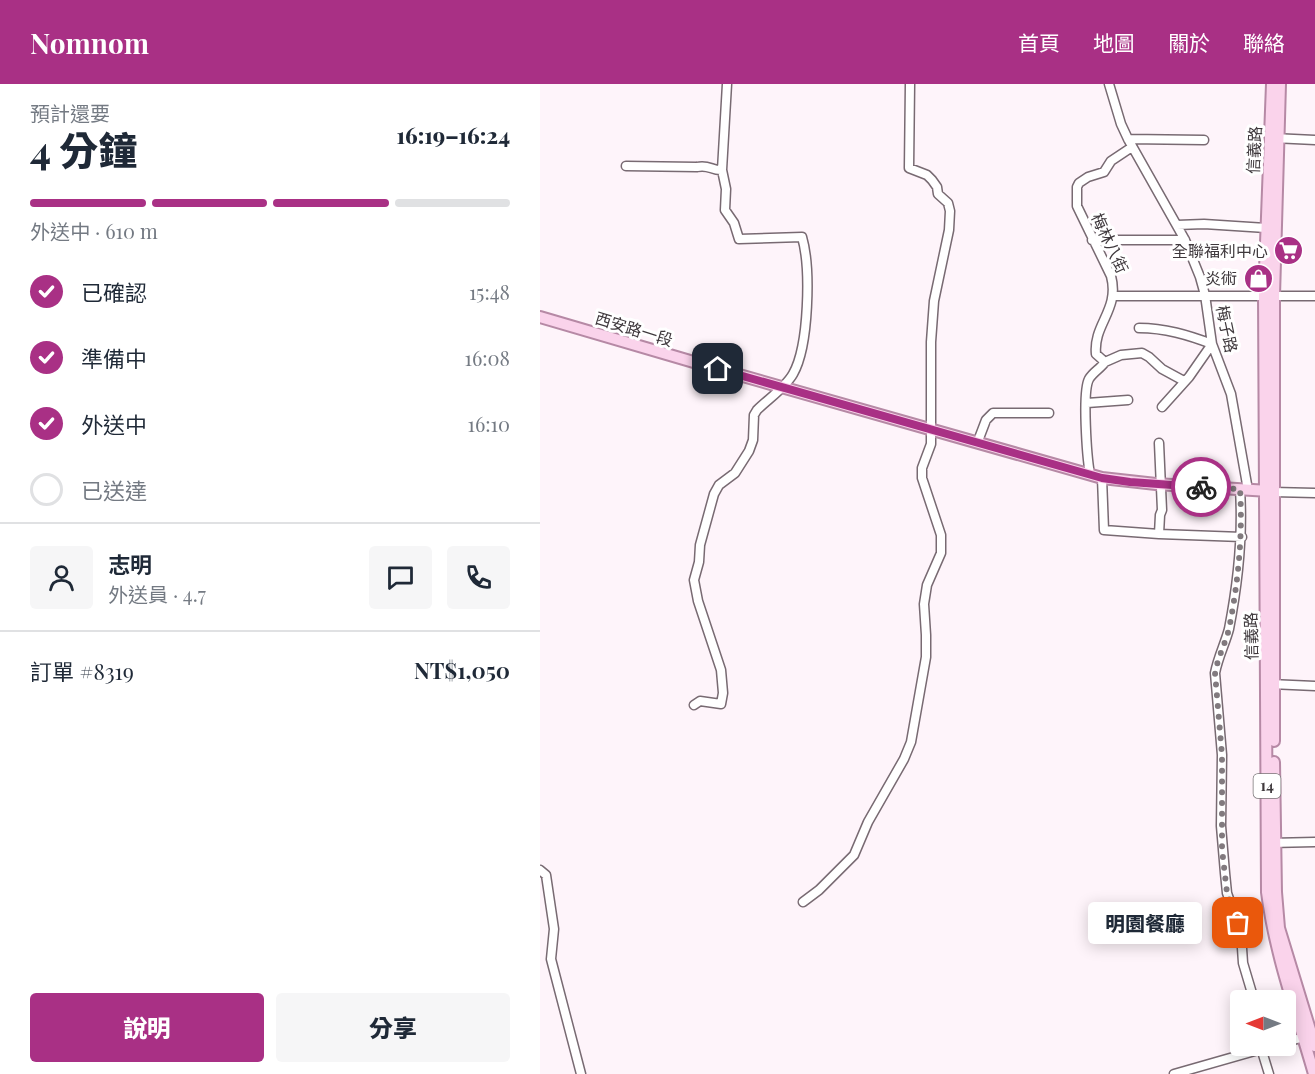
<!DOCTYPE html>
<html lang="zh-TW">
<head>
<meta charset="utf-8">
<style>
	:root { --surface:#fff; --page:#f6f6f7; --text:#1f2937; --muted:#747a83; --line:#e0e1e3; --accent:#a93085 }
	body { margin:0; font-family:"Playfair Display","Noto Sans TC",serif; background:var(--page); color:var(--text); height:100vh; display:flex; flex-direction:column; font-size:22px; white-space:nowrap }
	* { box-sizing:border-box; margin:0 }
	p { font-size:20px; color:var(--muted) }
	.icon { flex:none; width:33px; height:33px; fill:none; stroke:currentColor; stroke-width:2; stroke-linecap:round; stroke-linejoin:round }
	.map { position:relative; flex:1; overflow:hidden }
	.drawer { display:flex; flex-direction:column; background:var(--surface); width:540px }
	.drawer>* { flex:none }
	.needle { width:39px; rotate:270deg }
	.fabs { position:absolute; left:690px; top:906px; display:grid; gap:12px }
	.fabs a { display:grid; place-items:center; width:66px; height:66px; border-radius:6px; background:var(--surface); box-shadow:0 3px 15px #0003; font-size:30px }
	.pin { position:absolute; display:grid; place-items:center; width:51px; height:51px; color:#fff; margin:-26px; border-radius:12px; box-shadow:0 3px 9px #0006 }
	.courier { position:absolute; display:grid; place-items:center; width:60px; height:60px; margin:-30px; border:4px solid #a93085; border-radius:50%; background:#fff; color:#222; box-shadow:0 2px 8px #0007 }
	.bubble { position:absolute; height:42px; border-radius:6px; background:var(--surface); box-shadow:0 3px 15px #0003; font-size:20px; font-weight:800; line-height:42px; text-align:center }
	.overview em { font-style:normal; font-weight:800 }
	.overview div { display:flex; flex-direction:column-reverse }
	.overview { display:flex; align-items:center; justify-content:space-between; height:102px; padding:0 30px }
	h1 { font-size:39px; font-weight:800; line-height:45px }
	.bar { display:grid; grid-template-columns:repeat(4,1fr); gap:9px 6px; align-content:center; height:72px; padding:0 30px }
	.bar i { height:8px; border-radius:4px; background:var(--line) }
	.bar .on { background:var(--accent) }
	.bar p { grid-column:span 4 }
	.line { display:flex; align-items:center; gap:15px; padding:0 30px; border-top:2px solid var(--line) }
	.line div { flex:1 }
	.round { display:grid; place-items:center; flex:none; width:63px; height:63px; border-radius:6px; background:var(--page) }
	ol { padding:0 30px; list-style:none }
	li { display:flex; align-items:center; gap:18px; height:66px }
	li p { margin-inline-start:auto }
	li .icon { padding:6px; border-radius:50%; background:var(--accent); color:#fff; stroke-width:4 }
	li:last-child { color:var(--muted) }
	li i { width:33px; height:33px; border:3px solid var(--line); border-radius:50% }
	.action { display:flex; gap:12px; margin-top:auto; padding:12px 30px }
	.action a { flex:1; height:69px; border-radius:6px; background:var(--accent); color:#fff; font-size:24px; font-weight:800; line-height:69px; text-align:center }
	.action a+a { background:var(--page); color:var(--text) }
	header { display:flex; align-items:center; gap:36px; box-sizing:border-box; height:84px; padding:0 30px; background:var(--accent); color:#fff }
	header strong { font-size:28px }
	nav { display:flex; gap:33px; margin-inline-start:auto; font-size:21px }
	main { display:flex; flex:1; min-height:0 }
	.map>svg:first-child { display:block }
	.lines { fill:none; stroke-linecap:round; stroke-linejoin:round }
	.minor-casing { stroke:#786a72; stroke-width:11 }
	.major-casing { stroke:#b689a5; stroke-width:14 }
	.minor { stroke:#fff; stroke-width:8 }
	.major { stroke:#fad3eb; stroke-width:10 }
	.done { stroke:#817a7e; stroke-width:6; stroke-dasharray:0 10.8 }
	.route { stroke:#a93085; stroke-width:8 }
	.labels { text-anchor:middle; stroke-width:6; stroke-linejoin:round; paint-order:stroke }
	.shield { fill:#fff; stroke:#787476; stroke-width:1.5 }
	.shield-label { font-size:15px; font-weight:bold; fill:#3e383c }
	.street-label { font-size:16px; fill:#3e383c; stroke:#fff }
	.poi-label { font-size:16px; fill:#3e383c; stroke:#fff; text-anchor:end }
</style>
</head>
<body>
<header>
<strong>Nomnom</strong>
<nav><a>首頁</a><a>地圖</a><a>關於</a><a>聯絡</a></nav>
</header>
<main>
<section class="drawer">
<div class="overview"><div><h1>4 分鐘</h1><p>預計還要</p></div><em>16:19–16:24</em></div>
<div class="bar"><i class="on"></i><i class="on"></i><i class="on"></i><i></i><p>外送中 · 610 m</p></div>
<ol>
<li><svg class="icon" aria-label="check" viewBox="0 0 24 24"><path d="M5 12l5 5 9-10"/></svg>已確認<p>15:48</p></li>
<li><svg class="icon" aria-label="check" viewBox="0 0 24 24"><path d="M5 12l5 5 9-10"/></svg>準備中<p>16:08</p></li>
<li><svg class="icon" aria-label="check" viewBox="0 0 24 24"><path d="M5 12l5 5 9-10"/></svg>外送中<p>16:10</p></li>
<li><i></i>已送達</li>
</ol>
<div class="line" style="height:108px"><a class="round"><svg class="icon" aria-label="person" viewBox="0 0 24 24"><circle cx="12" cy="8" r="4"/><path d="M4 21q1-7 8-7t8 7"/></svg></a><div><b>志明</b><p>外送員 · 4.7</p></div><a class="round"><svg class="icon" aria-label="chat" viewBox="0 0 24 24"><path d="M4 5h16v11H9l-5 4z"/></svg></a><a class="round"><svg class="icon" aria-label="phone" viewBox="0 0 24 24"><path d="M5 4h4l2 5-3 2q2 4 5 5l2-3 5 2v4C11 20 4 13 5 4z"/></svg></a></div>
<div class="line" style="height:78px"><div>訂單 #8319</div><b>NT$1,050</b></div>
<div class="action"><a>說明</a><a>分享</a></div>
</section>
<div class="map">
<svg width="775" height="990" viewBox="0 0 775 990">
	<rect width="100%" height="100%" fill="#fef4fa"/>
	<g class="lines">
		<defs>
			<path id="minor" d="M569,0L581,40L588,55L645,156L660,193L665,211L672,260L691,310L708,406
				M733,54L775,56
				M588,55L664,56
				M86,82L157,83C169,80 172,87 182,86
				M637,141L664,140L726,144
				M552,156H645
				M573,212H775
				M599,244C625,244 648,251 672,260L649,293L622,323
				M565,278L581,271L602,269L609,273L622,285L644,297
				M547,319L588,316
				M438,357L446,336L453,329H509
				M619,359L622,426L620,431L619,450
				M550,390C547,374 542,308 549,295C553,288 560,285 565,278L556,270C553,240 580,226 571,192L537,122V103L539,99L548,93L564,88L571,77L592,63
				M562,394L564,446L619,450L702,453
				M700,405C703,452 698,499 689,545C685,560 678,573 675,589L682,671L681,742L685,789L687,809L701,849L703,879L714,916
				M733,408L775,409
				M730,600L775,602
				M154,621L160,617L181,620L183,609L181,586L158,517L154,496L159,478L160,461L174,410L179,401L195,389L209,367L213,356L214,331L217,326C228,315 245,304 253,290C269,262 271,184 262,153L199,155L194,139L185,126L186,105L182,86L187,0
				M730,759L775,758
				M0,786L6,791L14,845L11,875L41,990
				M263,818L279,806L314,771L328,738L364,675L371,658L386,573V551L384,520L387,501L401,469V451L382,394V384L391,360V258L394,217L409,146L410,127L408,119L398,110L397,103L392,96L387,91L369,84L370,0
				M746,958L768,952
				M721,964L729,990
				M634,990L732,962"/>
			<path id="major" d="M732,0L724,212L727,808C735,871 757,930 774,990
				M0,233L157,279L562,394L616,400L729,407
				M734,657V212L740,0
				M734,678L736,808L739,844L775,962"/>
		</defs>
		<use href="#minor" class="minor-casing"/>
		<use href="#major" class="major-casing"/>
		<use href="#minor" class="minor"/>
		<use href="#major" class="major"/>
	</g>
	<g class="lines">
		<path class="done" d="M661,403L700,405C703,452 698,499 689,545C685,560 678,573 675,589L682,671V765L687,809L698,839"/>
		<path class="route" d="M178,285L562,394L590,398L661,403"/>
	</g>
	<defs>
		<symbol id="supermarket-disc" viewBox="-11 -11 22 22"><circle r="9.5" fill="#a93085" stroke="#fff"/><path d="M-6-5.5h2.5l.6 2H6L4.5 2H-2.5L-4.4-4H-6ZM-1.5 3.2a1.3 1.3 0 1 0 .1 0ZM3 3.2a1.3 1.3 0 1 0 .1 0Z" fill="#fff"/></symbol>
		<symbol id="shop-disc" viewBox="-11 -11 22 22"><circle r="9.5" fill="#a93085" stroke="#fff"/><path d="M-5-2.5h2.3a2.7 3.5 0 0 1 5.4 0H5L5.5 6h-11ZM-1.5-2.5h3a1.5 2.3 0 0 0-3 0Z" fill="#fff"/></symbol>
	</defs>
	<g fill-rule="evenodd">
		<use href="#supermarket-disc" x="732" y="150" width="33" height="33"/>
		<use href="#shop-disc" x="702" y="178" width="33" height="33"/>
	</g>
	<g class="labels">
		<rect class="shield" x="713.5" y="690" width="27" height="24" rx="4.5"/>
		<g class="shield-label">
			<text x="727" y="707">14</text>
		</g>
		<g class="street-label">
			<text transform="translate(714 66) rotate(-87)" y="6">信義路</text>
			<text transform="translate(570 159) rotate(65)" y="6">梅林八街</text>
			<text transform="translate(94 245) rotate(17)" y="6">西安路一段</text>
			<text transform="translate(687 245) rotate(78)" y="6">梅子路</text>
			<text transform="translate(711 552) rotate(-91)" y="6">信義路</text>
		</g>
		<g class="poi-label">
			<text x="728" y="173">全聯福利中心</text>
			<text x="697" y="200">炎術</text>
		</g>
	</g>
</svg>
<div class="fabs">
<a><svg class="needle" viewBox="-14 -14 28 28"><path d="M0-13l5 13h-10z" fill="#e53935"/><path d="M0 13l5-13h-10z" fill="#747a83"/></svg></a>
</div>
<div class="pin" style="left:698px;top:839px;background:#ea580c"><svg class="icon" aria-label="bag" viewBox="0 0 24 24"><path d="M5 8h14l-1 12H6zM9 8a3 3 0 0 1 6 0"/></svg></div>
<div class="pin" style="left:178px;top:285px;background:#1f2937"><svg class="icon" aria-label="home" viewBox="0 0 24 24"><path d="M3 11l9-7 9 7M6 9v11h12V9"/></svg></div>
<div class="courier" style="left:661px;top:403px"><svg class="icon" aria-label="bike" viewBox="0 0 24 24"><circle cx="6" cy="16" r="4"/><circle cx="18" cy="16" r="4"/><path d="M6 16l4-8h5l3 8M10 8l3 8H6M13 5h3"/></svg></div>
<div class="bubble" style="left:548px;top:818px;width:114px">明園餐廳</div>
</div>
</main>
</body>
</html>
